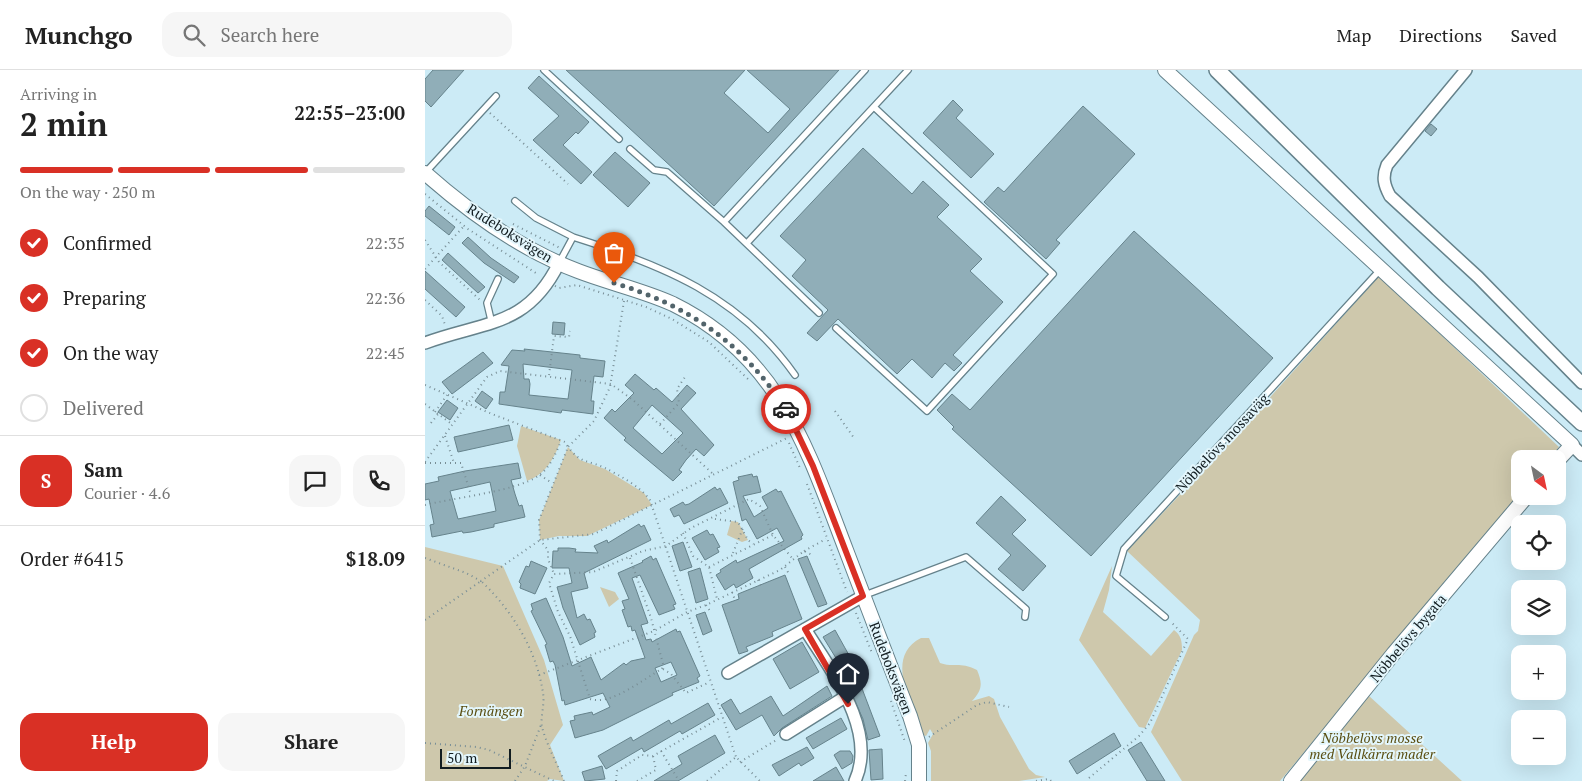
<!DOCTYPE html>
<html lang="en">
<head>
<meta charset="utf-8">
<style>
	:root { --surface:#fff; --page:#f6f6f6; --text:#222; --muted:#767676; --line:#e0e0e0; --accent:#d93025 }
	body { margin:0; font-family:"PT Serif",serif; background:var(--page); color:var(--text); height:100vh; display:flex; flex-direction:column; font-size:19px; white-space:nowrap }
	* { box-sizing:border-box; margin:0 }
	p { font-size:16px; color:var(--muted) }
	.icon { flex:none; width:28px; height:28px; fill:none; stroke:currentColor; stroke-width:2; stroke-linecap:round; stroke-linejoin:round }
	.map { position:relative; flex:1; overflow:hidden }
	.side { display:flex; flex-direction:column; background:var(--surface); width:425px }
	.side>* { flex:none }
	.needle { width:32px; rotate:147deg }
	.controls { position:absolute; left:1086px; top:380px; display:grid; gap:10px }
	.controls a { display:grid; place-items:center; width:55px; height:55px; border-radius:10px; background:var(--surface); box-shadow:0 5px 20px #0002; font-size:25px }
	.scale { position:absolute; left:15px; bottom:12px; width:71px; box-sizing:border-box; padding-left:5px; border:2px solid #111c20; border-top:0; font-size:14px; line-height:18px; white-space:nowrap; color:#111c20; -webkit-text-stroke:4px #e3f6fc; paint-order:stroke }
	.pin { position:absolute; display:grid; place-items:center; width:42px; height:42px; color:#fff; margin:-51px -21px; border-radius:50% 50% 50% 0; rotate:-45deg; box-shadow:0 0 5px #0007 }
	.pin .icon { rotate:45deg }
	.courier { position:absolute; display:grid; place-items:center; width:50px; height:50px; margin:-25px; border:4px solid #d93025; border-radius:50%; background:#fff; color:#222; box-shadow:0 1px 6px #0007 }
	.summary em { font-style:normal; font-weight:700 }
	.summary div { display:flex; flex-direction:column-reverse }
	.summary { display:flex; align-items:center; justify-content:space-between; height:85px; padding:0 20px }
	h1 { font-size:32px; font-weight:700; line-height:38px }
	.bar { display:grid; grid-template-columns:repeat(4,1fr); gap:8px 5px; align-content:center; height:60px; padding:0 20px }
	.bar i { height:6px; border-radius:4px; background:var(--line) }
	.bar .current { background:var(--accent) }
	.bar p { grid-column:span 4 }
	.line { display:flex; align-items:center; gap:12px; padding:0 20px; border-top:1px solid var(--line) }
	.line div { flex:1 }
	.round { display:grid; place-items:center; flex:none; width:52px; height:52px; border-radius:15px; background:var(--page) }
	ol { padding:0 20px; list-style:none }
	li { display:flex; align-items:center; gap:15px; height:55px }
	li p { margin-inline-start:auto }
	li .icon { padding:5px; border-radius:50%; background:var(--accent); color:#fff; stroke-width:4 }
	li:last-child { color:var(--muted) }
	li i { width:28px; height:28px; border:2px solid var(--line); border-radius:50% }
	.primary-button { display:flex; gap:10px; margin-top:auto; padding:10px 20px }
	.primary-button a { flex:1; height:58px; border-radius:15px; background:var(--accent); color:#fff; font-size:20px; font-weight:700; line-height:58px; text-align:center }
	.primary-button a+a { background:var(--page); color:var(--text) }
	header { display:flex; align-items:center; gap:30px; box-sizing:border-box; height:70px; padding:0 25px; background:var(--surface); border-bottom:1px solid var(--line) }
	header strong { font-size:24px }
	nav { display:flex; gap:28px; margin-inline-start:auto; font-size:18px }
	.search { width:350px; height:45px; background:var(--page); display:flex; align-items:center; gap:12px; box-sizing:border-box; padding:0 18px; border-radius:15px; color:var(--muted); font-size:19px }
	main { display:flex; flex:1; min-height:0 }
	.map>svg:first-child { display:block }
	.green { fill:#cec8ac }
	.building { fill:#90aeb8; stroke:#66838c; fill-rule:evenodd }
	.lines { fill:none; stroke-linecap:round; stroke-linejoin:round }
	.service-casing { stroke:#65828b; stroke-width:8 }
	.minor-casing { stroke:#65828b; stroke-width:14 }
	.tertiary-casing { stroke:#65828b; stroke-width:16 }
	.secondary-casing { stroke:#65828b; stroke-width:18 }
	.path { stroke:#788e96; stroke-width:2; stroke-dasharray:1 4; stroke-linecap:butt }
	.service { stroke:#fff; stroke-width:5.5 }
	.minor { stroke:#fff; stroke-width:11 }
	.tertiary { stroke:#fff; stroke-width:14 }
	.secondary { stroke:#fff; stroke-width:15 }
	.done { stroke:#52646b; stroke-width:5; stroke-dasharray:0 9 }
	.route { stroke:#d93025; stroke-width:6 }
	.labels { text-anchor:middle; stroke-width:4; stroke-linejoin:round; paint-order:stroke }
	.street-label { font-size:14px; fill:#111c20; stroke:#e3f6fc }
	.park-label { font-size:14px; font-style:italic; fill:#594d10; stroke:#e3f6fc }
</style>
</head>
<body>
<header>
<strong>Munchgo</strong>
<div class="search"><svg class="icon" aria-label="search" viewBox="0 0 24 24"><circle cx="10" cy="10" r="6"/><path d="M15 15l6 6"/></svg>Search here</div>
<nav><a>Map</a><a>Directions</a><a>Saved</a></nav>
</header>
<main>
<section class="side">
<div class="summary"><div><h1>2 min</h1><p>Arriving in</p></div><em>22:55–23:00</em></div>
<div class="bar"><i class="current"></i><i class="current"></i><i class="current"></i><i></i><p>On the way · 250 m</p></div>
<ol>
<li><svg class="icon" aria-label="check" viewBox="0 0 24 24"><path d="M5 12l5 5 9-10"/></svg>Confirmed<p>22:35</p></li>
<li><svg class="icon" aria-label="check" viewBox="0 0 24 24"><path d="M5 12l5 5 9-10"/></svg>Preparing<p>22:36</p></li>
<li><svg class="icon" aria-label="check" viewBox="0 0 24 24"><path d="M5 12l5 5 9-10"/></svg>On the way<p>22:45</p></li>
<li><i></i>Delivered</li>
</ol>
<div class="line" style="height:90px"><b class="round" style="background:var(--accent);color:#fff">S</b><div><b>Sam</b><p>Courier · 4.6</p></div><a class="round"><svg class="icon" aria-label="chat" viewBox="0 0 24 24"><path d="M4 5h16v11H9l-5 4z"/></svg></a><a class="round"><svg class="icon" aria-label="phone" viewBox="0 0 24 24"><path d="M5 4h4l2 5-3 2q2 4 5 5l2-3 5 2v4C11 20 4 13 5 4z"/></svg></a></div>
<div class="line" style="height:65px"><div>Order #6415</div><b>$18.09</b></div>
<div class="primary-button"><a>Help</a><a>Share</a></div>
</section>
<div class="map">
<svg width="1157" height="711" viewBox="0 0 1157 711">
	<rect width="100%" height="100%" fill="#ccebf6"/>
	<path class="green" d="M954,206L1134,377L1124,389H1095V424L855,711H757L726,662L769,565L773,561L775,550L702,481L813,363Z
		M96,356L136,370C129,389 121,404 102,411L92,376Z
		M143,377L155,390L180,399L219,423L227,435L162,466H134L115,470L114,450Z
		M306,451L313,452L323,470L317,472L302,465Z
		M0,477L78,496L119,590L138,655L125,675L139,711L125,709L122,711H0Z
		M687,496L684,520L678,542L726,586L749,560C756,565 757,571 757,580L720,658L714,657L654,570Z
		M175,517L190,522L194,529L184,537Z
		M496,568H504L515,593C529,598 534,591 552,600C558,614 557,620 547,631L564,626L569,629L575,647L604,699L611,705L620,707L594,711H506V681L503,673L508,664L505,659L501,666L498,665C488,637 458,587 496,568Z
		M943,625L1037,711H873Z"/>
	<path class="building" d="M8,0H39L6,37L0,31V9Z
		M141,0H320L299,23L343,63L365,39L322,0H414L289,136Z
		M114,6L164,52L153,64L151,62L138,75L167,102L156,114L108,70L134,46L103,18Z
		M528,30L538,40L531,48L569,84L546,108L498,63Z
		M658,36L710,84L631,170L635,173L621,189L559,132L573,117L579,122Z
		M1006,54L1012,59L1006,66L1000,61Z
		M438,78L487,124L498,111L524,135L512,147L557,189L545,201L578,232L528,285L537,293L529,301L520,293L507,308L487,289L472,304L413,249L392,271L382,263L403,240L367,206L381,190L355,166Z
		M190,82L225,113L203,137L168,105Z
		M4,136L30,157L24,165L0,146V141Z
		M709,161L848,288L666,486L527,359L529,357L512,340L527,324L545,340Z
		M43,167L66,188L94,207L89,213L59,193L37,173Z
		M23,183L60,217L53,223L17,190Z
		M0,201L40,237L31,247L0,219Z
		M128,252L140,253L139,265L127,264Z
		M99,279L155,285V288L180,291L178,307L169,306L166,331H169L168,344L137,340L136,343L74,334L75,322H80L84,296L76,295L87,280L100,281ZM98,294L147,300L143,329L104,325L105,314L104,309H99Z
		M58,282L68,293L27,324L17,312Z
		M210,304L229,320L231,318L247,332L262,315L271,323L256,339L289,375L279,386L271,379L261,390L254,400L257,402L248,411L199,370L201,368L179,348L187,339L190,342L209,323L200,315ZM227,335L258,363L237,384L208,358Z
		M57,321L68,329L61,339L50,331Z
		M22,330L33,338L25,350L13,342Z
		M84,355L88,370L33,382L29,367Z
		M93,393L96,408L86,410L90,424L94,436L97,435L100,447L69,454V457L46,462L38,463L37,461L7,467L5,455L9,454L4,429L0,430V414L14,411L13,407L40,401ZM65,412L71,441L33,449L25,421Z
		M327,404L328,407L332,406L336,422L318,426L329,447L343,438L337,427L351,419L353,422L356,421L378,465L376,467L377,469L324,499L328,508L311,518L309,514L300,520L291,505L296,502L295,500L311,490L312,493L359,471L352,458L332,469L321,449L317,451L308,412L314,410L313,407Z
		M290,417L292,420L295,418L303,433L259,454L254,445L249,447L245,439L258,432L260,435L264,434Z
		M576,426L601,450L587,464L621,496L598,521L573,499L586,485L551,453Z
		M214,454L216,457L219,455L226,470L159,503L163,518L146,522L152,548L159,544L162,550L165,549L171,562L169,563L170,567L155,575L138,538L132,517L147,513L144,498H127L128,481H133V478H144L151,479L150,482L173,483L169,476L182,470L183,473Z
		M282,460L285,465L288,464L295,477L292,478L294,482L280,490L267,468Z
		M258,472L267,497L255,501L247,476Z
		M226,486L228,490L231,488L251,534L248,535L250,539L234,545L215,505L207,508L223,553L216,555L221,570L226,569L227,572L251,559L252,562L255,561L275,606L272,608L274,612L247,623L248,625L178,660L150,668L145,651L150,650L149,646L167,642L168,645L185,637L178,623L140,635L139,630L137,631L130,595L128,591L125,592L120,575L122,574L106,541L108,540L106,534L121,528L138,567L147,596L166,587L176,610L199,593L201,595L206,591L220,588L210,560L207,561L206,556L203,557L197,540L200,539L197,531L204,529L193,503L218,492L217,491ZM246,592L252,605L236,612L230,598Z
		M382,486L402,534L393,537L373,489Z
		M106,491L122,498L110,524L95,518L96,514L94,512L101,496L104,497Z
		M275,498L283,529L271,533L263,502Z
		M360,505L377,549L347,562L348,566L321,577L323,581L314,584L297,535L314,529L313,524Z
		M280,542L287,561L278,565L271,545Z
		M410,560L425,587L414,593L398,567Z
		M377,572L394,602L365,619L348,589Z
		M430,600L455,666L443,670L438,649L418,605Z
		M402,616L407,626L357,658L349,666L337,645L311,660L296,635L306,629L315,644L346,626L358,646Z
		M283,633L290,645L257,664L255,661L219,682L217,678L181,699L173,686L206,667L208,671L244,650L246,654Z
		M416,648L422,659L388,679L381,668Z
		M689,663L696,676L652,704L644,691Z
		M290,665L300,683L253,711H229L257,694L253,686Z
		M716,672L740,711H722L703,680Z
		M382,677L389,688L376,696L374,693L354,706L347,695Z
		M457,679L458,709L446,710L444,680Z
		M415,681H425L428,686L427,693L417,699L409,685Z
		M177,696L180,709L160,711L157,702Z
		M411,697L419,711H388Z"/>
	<g class="lines">
		<defs>
			<path id="service" d="M119,0L194,69
				M205,79L229,100L242,102L299,152L394,243
				M0,103L71,26
				M90,131L111,148L148,167
				M299,152L440,0
				M322,173L483,0
				M134,193L148,167C237,195 315,226 370,305
				M67,254L62,233L73,209
				M411,258L502,341L628,204L449,37
				M440,525L541,487L601,539L600,547
				M740,547L691,506L699,479L955,200"/>
			<path id="minor" d="M1041,0L962,95C957,107 959,115 965,126L1053,207L1157,313
				M0,273C59,251 102,258 134,193
				M1147,375L1157,385
				M380,559C406,601 453,660 430,711
				M303,603L438,526
				M361,664L420,627"/>
			<path id="tertiary" d="M740,0L1147,375L1132,391
				M0,103C44,142 97,180 153,201C184,213 217,220 248,234C354,286 382,378 421,480C442,535 463,591 485,646L494,675V711
				M866,711L969,583L1102,426"/>
			<path id="secondary" d="M792,0L1013,218L1157,353"/>
		</defs>
		<use href="#service" class="service-casing"/>
		<use href="#minor" class="minor-casing"/>
		<use href="#tertiary" class="tertiary-casing"/>
		<use href="#secondary" class="secondary-casing"/>
		<path class="path" d="M65,43L143,114
			M0,124L43,159L114,205
			M88,154L135,178
			M0,170L14,192L55,230
			M0,199L39,156
			M130,216L134,218L152,215L221,237L247,249L284,272L324,310
			M0,230L17,246L20,255
			M199,231L185,317L169,351L143,377C156,394 163,390 180,398C194,405 216,417 225,430L311,687
			M124,305L129,266L144,267L145,261
			M0,315L67,344L140,372L143,377L114,450L115,470L123,480V489L129,504
			M0,334L28,355
			M410,341L429,368
			M10,342L22,325
			M6,353L13,344
			M235,354L254,333L252,319L260,307
			M20,366L29,393
			M364,373L375,398
			M0,392L62,307L75,301L186,314L208,330L288,404
			M0,393H36L46,425
			M115,405L127,413
			M382,414L422,522
			M0,435C28,428 92,421 113,406C125,398 131,383 136,371
			M290,449L313,452L323,470L328,474
			M258,463L268,486L284,497L292,529
			M379,481L401,469
			M308,483L318,458
			M0,488L41,503L56,511L115,470L169,464L362,368
			M205,488L226,548L238,594L237,599C218,609 186,636 165,629L145,566L133,542L124,513L129,504L168,502L218,481L241,476L266,458L324,429L335,436L348,465L367,488
			M284,497L348,465
			M360,497L364,504
			M333,510L336,517
			M307,522L310,530
			M281,535L285,541
			M431,543L447,583
			M0,550L56,511C87,540 112,581 118,623C120,634 115,649 117,657C122,676 132,693 139,711
			M238,599L246,604L261,623L285,612
			M114,605L229,561L262,542L281,535L355,500L379,481L387,485
			M466,631L480,672
			M504,667L552,635L562,632L584,637
			M0,673L52,677L64,680L129,711
			M236,681L254,711
			M315,692L353,669
			M664,708L714,666L725,653L763,569L746,552
			M90,711L100,696L116,655
			M191,711L192,701L217,685L228,686L297,647
			M212,711L231,700L228,686
			M282,711L311,687L335,711
			M480,711L481,703
			M611,711L624,709L626,711"/>
		<use href="#service" class="service"/>
		<use href="#minor" class="minor"/>
		<use href="#tertiary" class="tertiary"/>
		<use href="#secondary" class="secondary"/>
	</g>
	<g class="lines">
		<path class="done" d="M189,213C265,236 317,273 361,339"/>
		<path class="route" d="M361,339L388,396L438,526L380,559L423,634"/>
	</g>
	<g class="labels">
		<g class="street-label">
			<text transform="translate(85 163) rotate(32)" y="5">Rudeboksvägen</text>
			<text transform="translate(797 373) rotate(-47)" y="5">Nöbbelövs mossaväg</text>
			<text transform="translate(983 568) rotate(-50)" y="5">Nöbbelövs bygata</text>
			<text transform="translate(466 598) rotate(69)" y="5">Rudeboksvägen</text>
		</g>
		<g class="park-label">
			<text x="66" y="646">Fornängen</text>
			<text x="947" y="673">Nöbbelövs mosse<tspan x="947" dy="16">med Vallkärra mader</tspan></text>
		</g>
	</g>
</svg>
<div class="controls">
<a><svg class="needle" viewBox="-14 -14 28 28"><path d="M0-13l5 13h-10z" fill="#e53935"/><path d="M0 13l5-13h-10z" fill="#767676"/></svg></a>
<a><svg class="icon" aria-label="locate" viewBox="0 0 24 24"><circle cx="12" cy="12" r="6"/><path d="M12 2v4M12 18v4M2 12h4M18 12h4"/></svg></a>
<a><svg class="icon" aria-label="layers" viewBox="0 0 24 24"><path d="M12 4l9 5-9 5-9-5zM3 14l9 5 9-5"/></svg></a>
<a>+</a>
<a>−</a>
</div>
<div class="scale">50 m</div>
<div class="pin" style="left:189px;top:213px;background:#ea580c"><svg class="icon" aria-label="bag" viewBox="0 0 24 24"><path d="M5 8h14l-1 12H6zM9 8a3 3 0 0 1 6 0"/></svg></div>
<div class="pin" style="left:423px;top:634px;background:#1f2937"><svg class="icon" aria-label="home" viewBox="0 0 24 24"><path d="M3 11l9-7 9 7M6 9v11h12V9"/></svg></div>
<div class="courier" style="left:361px;top:339px"><svg class="icon" aria-label="car" viewBox="0 0 24 24"><path d="M5 17H2v-5l4-1 3-4h7l3 4 3 1v5h-3M9 17h6M6 11h13"/><circle cx="7" cy="17" r="2"/><circle cx="17" cy="17" r="2"/></svg></div>
</div>
</main>
</body>
</html>
